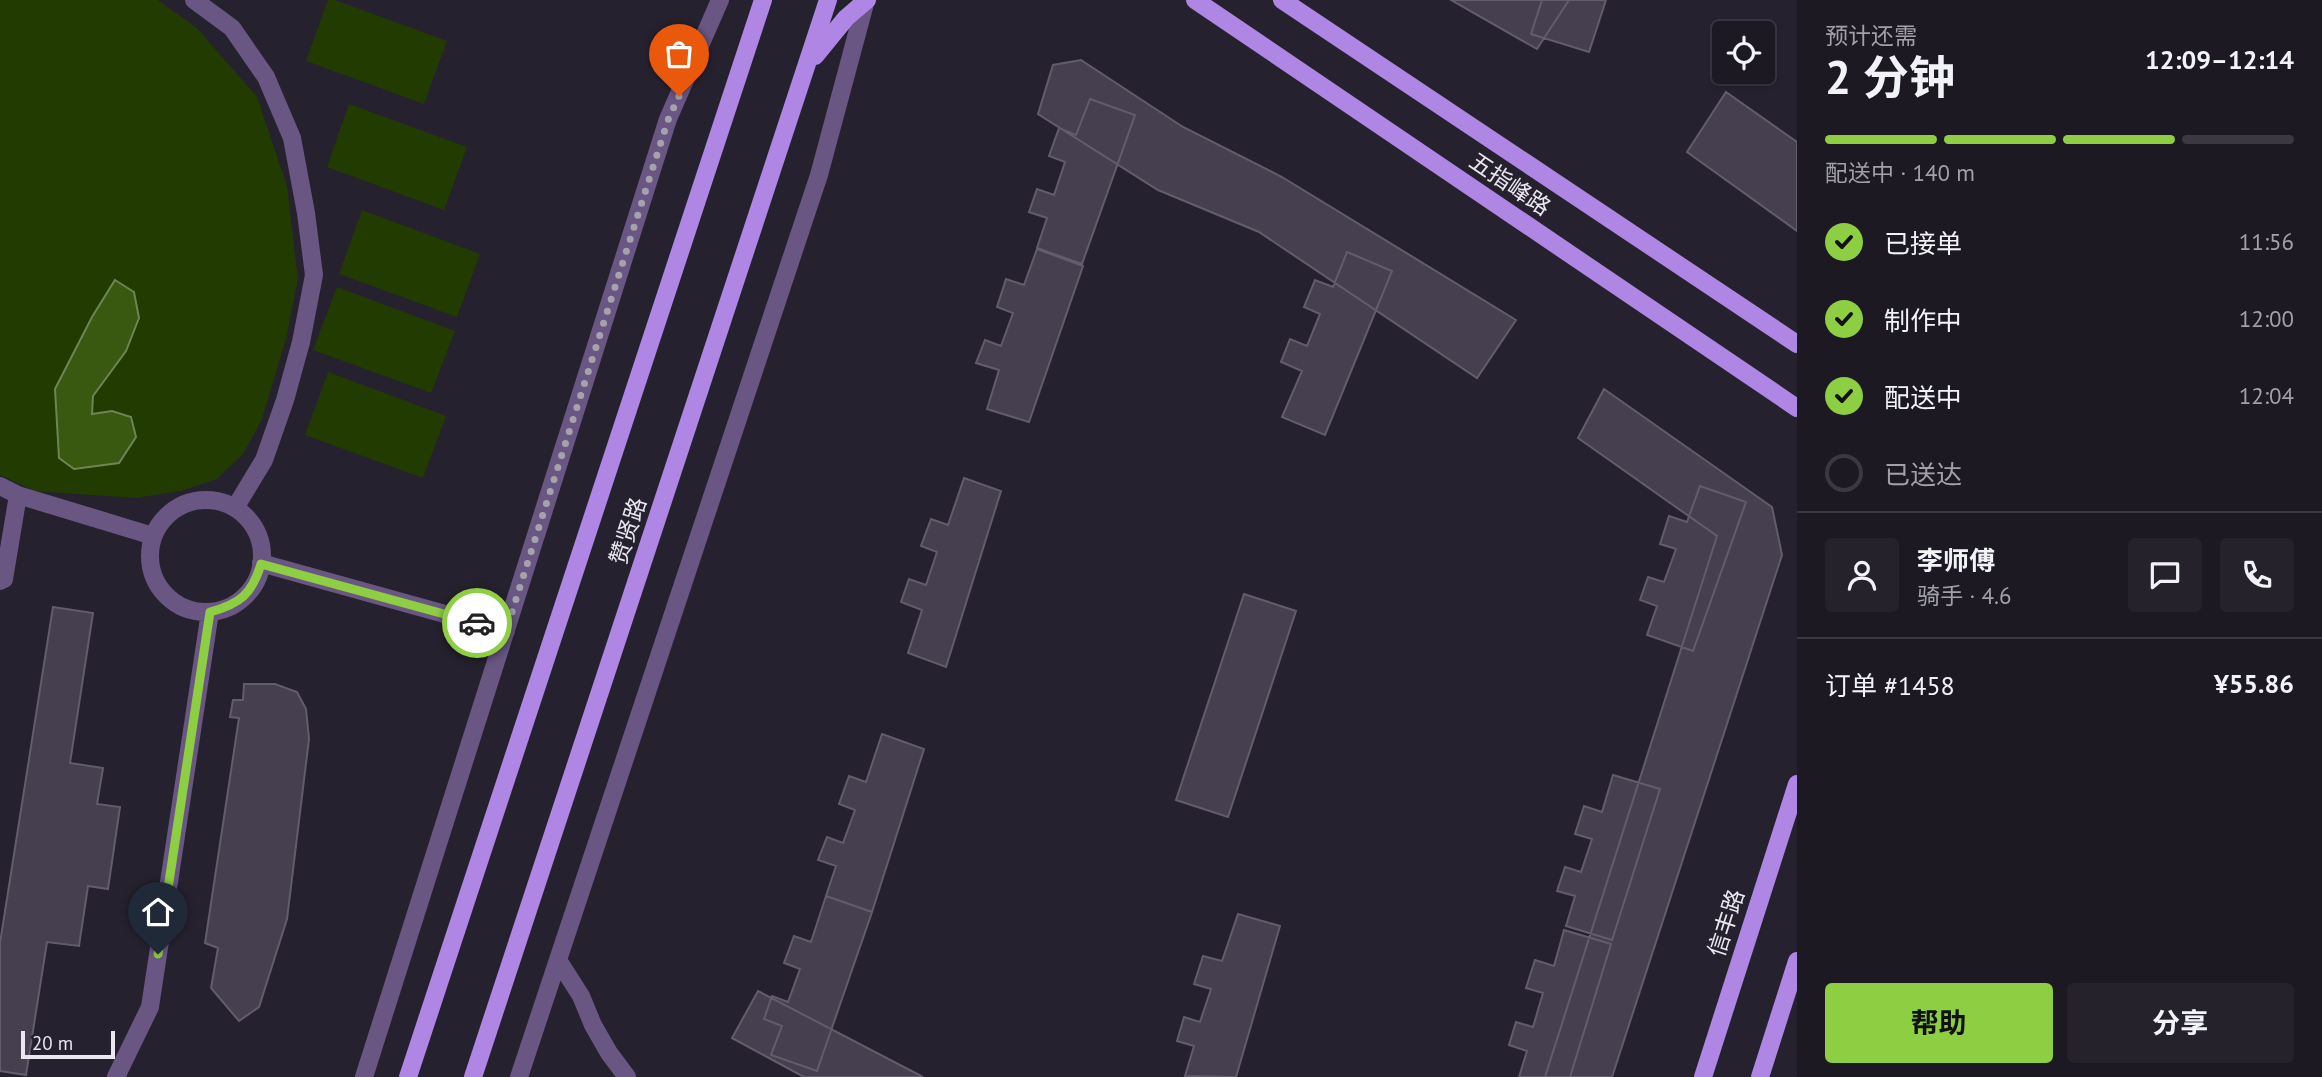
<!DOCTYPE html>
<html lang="zh">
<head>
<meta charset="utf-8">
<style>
	:root { --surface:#1c1923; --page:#25222b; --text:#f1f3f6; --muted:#a0a0a6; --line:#3a3841; --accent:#8ece43 }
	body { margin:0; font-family:"PT Sans","Noto Sans SC",sans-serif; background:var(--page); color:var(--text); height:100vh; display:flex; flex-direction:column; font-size:26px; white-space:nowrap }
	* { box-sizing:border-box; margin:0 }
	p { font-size:23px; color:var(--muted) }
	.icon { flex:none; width:38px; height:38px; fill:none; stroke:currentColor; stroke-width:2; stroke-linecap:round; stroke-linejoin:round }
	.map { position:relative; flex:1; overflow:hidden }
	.panel { display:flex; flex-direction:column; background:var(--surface); width:525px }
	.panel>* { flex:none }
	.tools { position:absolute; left:1712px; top:21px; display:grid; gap:14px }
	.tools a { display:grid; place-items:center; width:63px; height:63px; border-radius:7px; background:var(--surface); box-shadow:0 2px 5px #0004,0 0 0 2px var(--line); font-size:35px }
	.scale { position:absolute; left:21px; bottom:18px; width:94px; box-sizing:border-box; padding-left:7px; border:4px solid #ebe7f1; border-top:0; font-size:19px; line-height:24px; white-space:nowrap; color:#ebe7f1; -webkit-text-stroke:5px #26212f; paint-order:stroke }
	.pin { position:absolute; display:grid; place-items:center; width:60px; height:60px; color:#fff; margin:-72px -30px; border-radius:50% 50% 50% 0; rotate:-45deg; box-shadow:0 0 7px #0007 }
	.pin .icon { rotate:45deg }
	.courier { position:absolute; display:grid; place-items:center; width:70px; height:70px; margin:-35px; border:5px solid #8ece43; border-radius:50%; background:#fff; color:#222; box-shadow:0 2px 9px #0007 }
	.overview em { font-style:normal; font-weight:700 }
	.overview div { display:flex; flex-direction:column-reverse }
	.overview { display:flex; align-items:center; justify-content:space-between; height:119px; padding:0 28px }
	h1 { font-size:46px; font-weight:700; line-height:52px }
	.bar { display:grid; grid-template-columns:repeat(4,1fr); gap:10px 7px; align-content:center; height:84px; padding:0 28px }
	.bar i { height:9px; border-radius:5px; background:var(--line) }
	.bar .on { background:var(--accent) }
	.bar p { grid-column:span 4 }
	.line { display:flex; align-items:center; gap:18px; padding:0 28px; border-top:2px solid var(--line) }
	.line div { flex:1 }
	.round { display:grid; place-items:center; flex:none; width:74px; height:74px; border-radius:7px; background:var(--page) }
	ol { padding:0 28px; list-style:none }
	li { display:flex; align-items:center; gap:21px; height:77px }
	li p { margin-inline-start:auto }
	li .icon { padding:7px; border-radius:50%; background:var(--accent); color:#111; stroke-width:4 }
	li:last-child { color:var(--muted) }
	li i { width:38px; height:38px; border:4px solid var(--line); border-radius:50% }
	.action { display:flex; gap:14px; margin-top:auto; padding:14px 28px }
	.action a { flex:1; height:80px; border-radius:7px; background:var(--accent); color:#111; font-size:28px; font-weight:700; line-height:80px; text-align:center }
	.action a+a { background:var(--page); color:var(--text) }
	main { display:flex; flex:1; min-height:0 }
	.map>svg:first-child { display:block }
	.green { fill:#223b00 }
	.water { fill:#395911; stroke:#6e8454; stroke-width:2 }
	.building { fill:#453f4f; stroke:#625c6d; stroke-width:2 }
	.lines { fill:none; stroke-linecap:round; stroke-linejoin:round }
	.minor { stroke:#695683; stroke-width:18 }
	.major { stroke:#af86e4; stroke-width:18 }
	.done { stroke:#a6a2ad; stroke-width:7; stroke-dasharray:0 12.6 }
	.route { stroke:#8ece43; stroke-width:9 }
	.labels { text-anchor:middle; stroke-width:6; stroke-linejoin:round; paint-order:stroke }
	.street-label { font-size:23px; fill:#ebe7f1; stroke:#26212f }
</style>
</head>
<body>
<main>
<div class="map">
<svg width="1797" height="1077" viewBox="0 0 1797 1077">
	<rect width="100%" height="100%" fill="#26212f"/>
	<path class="green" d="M0,0H158L197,28L257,97L287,186L298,279L286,339L262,419L243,454L217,479L181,491L135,498L35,491L0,475Z
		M328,0H335L447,41L424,104L306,61Z
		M349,104L467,147L444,210L327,167Z
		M362,210L480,254L457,317L339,274Z
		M337,287L455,331L431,393L313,350Z
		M328,372L446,416L423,478L305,435Z"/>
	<path class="water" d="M115,280L134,292L139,318L126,351L93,396L92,414L112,411L131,417L136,437L119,463L74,469L59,458L55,389L92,317Z"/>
	<path class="building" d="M1451,0H1569L1537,49Z
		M1542,0H1606L1589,52L1531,34Z
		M1081,60L1183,127L1282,177L1516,320L1477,378L1259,232L1158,190L1038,114L1053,65Z
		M1726,92L1797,142V231L1687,152Z
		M1090,99L1135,115L1082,264L1037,248L1047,218L1029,212L1037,189L1054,195L1065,162L1049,156L1059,128L1076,135Z
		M1037,249L1083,266L1029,422L987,409L999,370L976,363L985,340L1001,346L1013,313L997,307L1006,279L1024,285Z
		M1347,252L1392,271L1325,435L1282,417L1302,371L1281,362L1290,339L1307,346L1320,314L1304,307L1315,280L1333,287Z
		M1604,389L1772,507L1782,555L1612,1077H1545L1717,536L1578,438Z
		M964,478L1001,491L946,667L908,653L922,610L901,602L909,579L926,585L937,552L921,546L931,519L948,525Z
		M1700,486L1746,502L1693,651L1647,635L1657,606L1640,600L1648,577L1664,582L1676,549L1660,544L1669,516L1687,522Z
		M1244,594L1296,611L1228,817L1176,800Z
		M53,607L93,613L70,763L103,768L97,804L120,807L108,889L88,886L79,946L47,942L26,1075L0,1071V943Z
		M244,684H275L297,692L306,709L309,739L287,919L259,1007L239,1021L211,988L218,948L205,943L239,718L230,717L233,700H243Z
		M882,734L924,749L872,912L826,896L836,866L818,860L827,837L843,843L855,810L839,804L849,776L866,782Z
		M1613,775L1660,789L1612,940L1566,926L1575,896L1557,891L1565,867L1581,872L1592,839L1575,834L1584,806L1602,812Z
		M826,896L872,912L817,1071L771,1055L782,1026L764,1019L772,996L788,1002L800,969L784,963L794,936L811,942Z
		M1238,914L1280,926L1236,1077L1185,1076L1194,1046L1177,1041L1184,1017L1200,1022L1211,989L1194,984L1203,956L1222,961Z
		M1564,930L1611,944L1570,1077H1519L1527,1051L1509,1045L1516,1022L1533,1027L1543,993L1526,988L1535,960L1554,966Z
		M758,991L923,1077H804L732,1038Z"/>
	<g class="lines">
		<path class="minor" d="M194,0L232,28L266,77L292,138L306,213L314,275L301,342L285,400L264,460L235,508
			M0,486L18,495L153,536
			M150 556a56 56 0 1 1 112 0a56 56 0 1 1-112 0Z
			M261,563L506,631
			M0,581L4,579L18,495
			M558,960L581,996L593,1025L609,1053L627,1077
			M116,1077L150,1007L210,612
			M364,1077L668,119L720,0
			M519,1077L819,175L866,0"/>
		<path class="major" d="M1195,0L1797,408
			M1282,0L1797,344
			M815,56L846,18L867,0
			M408,1077L763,0
			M473,1077L828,0
			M1703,1077L1797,784
			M1760,1077L1797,961"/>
	</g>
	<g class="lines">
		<path class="done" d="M477,623L506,631L668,120L679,96"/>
		<path class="route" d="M158,954L210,612C240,604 252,594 261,564L477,623"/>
	</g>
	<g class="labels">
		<g class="street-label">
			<text transform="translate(1510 184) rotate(34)" y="8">五指峰路</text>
			<text transform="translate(628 531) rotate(-72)" y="8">赞贤路</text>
			<text transform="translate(1726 923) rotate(-72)" y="8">信丰路</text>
		</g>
	</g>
</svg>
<div class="tools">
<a><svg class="icon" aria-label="locate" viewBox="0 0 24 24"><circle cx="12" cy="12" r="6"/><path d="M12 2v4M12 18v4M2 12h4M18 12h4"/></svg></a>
</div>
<div class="scale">20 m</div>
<div class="pin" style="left:679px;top:96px;background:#ea580c"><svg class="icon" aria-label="bag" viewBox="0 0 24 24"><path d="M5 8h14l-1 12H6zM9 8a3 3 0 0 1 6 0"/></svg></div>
<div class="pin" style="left:158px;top:954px;background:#1f2937"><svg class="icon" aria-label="home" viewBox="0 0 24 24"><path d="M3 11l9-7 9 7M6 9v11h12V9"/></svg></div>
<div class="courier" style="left:477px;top:623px"><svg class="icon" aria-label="car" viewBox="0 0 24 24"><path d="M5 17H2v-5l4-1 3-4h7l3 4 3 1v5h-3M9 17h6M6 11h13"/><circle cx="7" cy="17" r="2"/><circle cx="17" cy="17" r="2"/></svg></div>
</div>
<section class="panel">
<div class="overview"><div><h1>2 分钟</h1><p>预计还需</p></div><em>12:09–12:14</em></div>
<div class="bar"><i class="on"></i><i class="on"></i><i class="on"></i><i></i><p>配送中 · 140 m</p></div>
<ol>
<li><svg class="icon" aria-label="check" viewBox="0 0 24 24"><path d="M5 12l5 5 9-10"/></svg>已接单<p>11:56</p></li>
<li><svg class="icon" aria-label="check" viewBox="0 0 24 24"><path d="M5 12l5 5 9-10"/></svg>制作中<p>12:00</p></li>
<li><svg class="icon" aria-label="check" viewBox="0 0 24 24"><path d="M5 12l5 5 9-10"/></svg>配送中<p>12:04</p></li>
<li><i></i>已送达</li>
</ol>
<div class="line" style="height:126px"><a class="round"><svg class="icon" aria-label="person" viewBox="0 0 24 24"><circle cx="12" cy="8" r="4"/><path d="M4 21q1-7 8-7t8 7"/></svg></a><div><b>李师傅</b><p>骑手 · 4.6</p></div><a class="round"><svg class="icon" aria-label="chat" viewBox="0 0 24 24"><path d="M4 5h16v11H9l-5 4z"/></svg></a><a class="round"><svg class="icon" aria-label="phone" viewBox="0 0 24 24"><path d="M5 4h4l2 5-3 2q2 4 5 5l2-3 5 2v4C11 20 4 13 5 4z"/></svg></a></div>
<div class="line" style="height:91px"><div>订单 #1458</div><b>¥55.86</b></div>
<div class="action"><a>帮助</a><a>分享</a></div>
</section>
</main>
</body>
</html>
